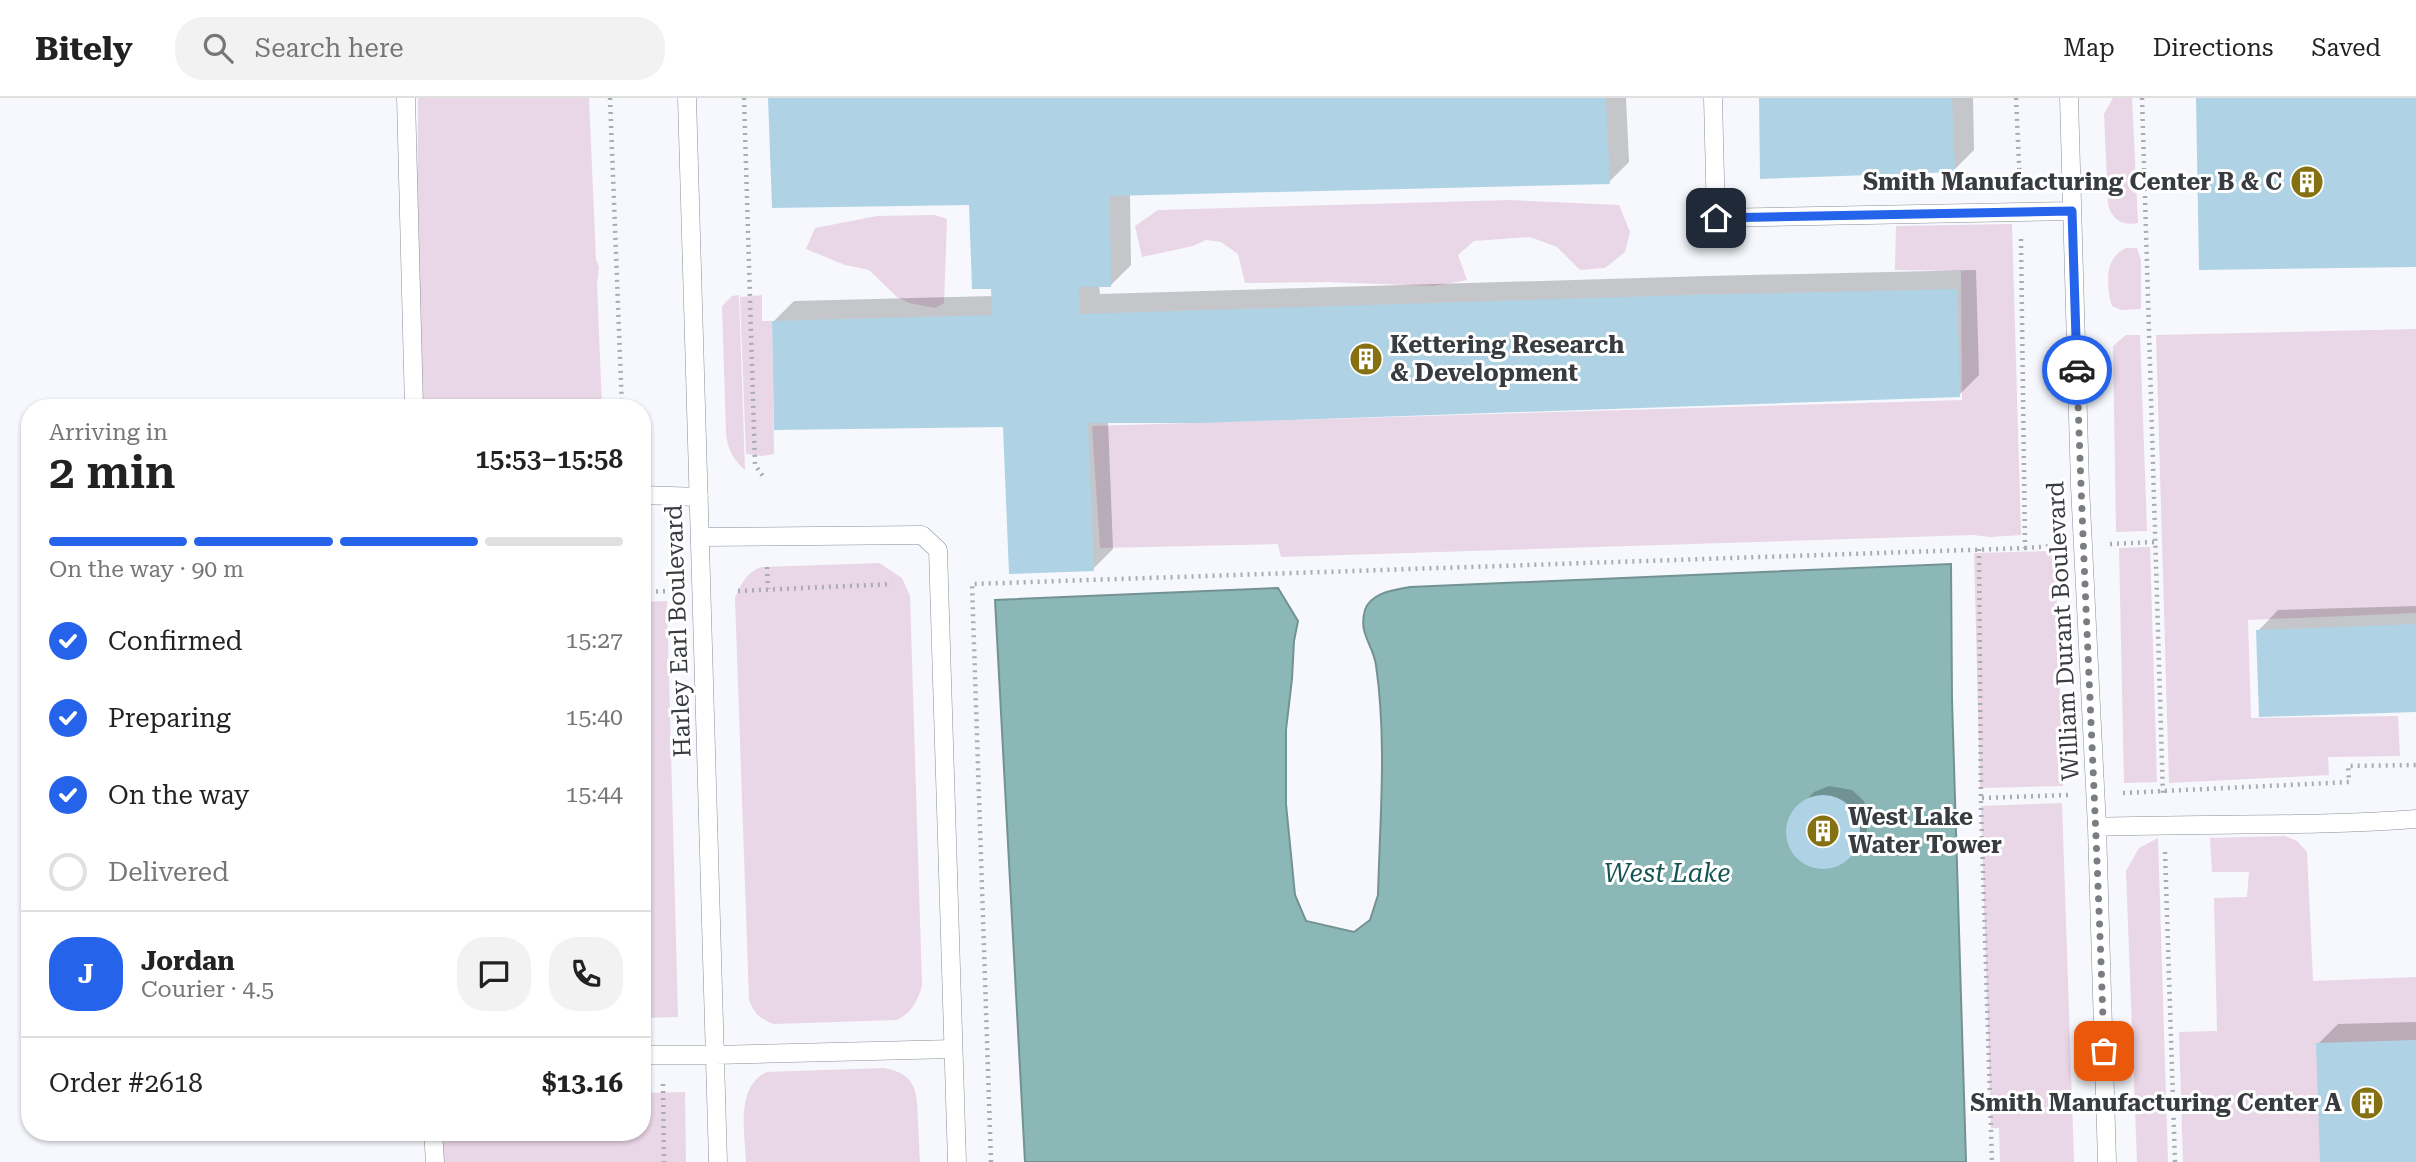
<!DOCTYPE html>
<html lang="en">
<head>
<meta charset="utf-8">
<style>
	:root { --surface:#fff; --page:#f2f2f2; --text:#222; --muted:#767676; --line:#e0e0e0; --accent:#2563eb }
	body { margin:0; font-family:"Roboto Serif",serif; background:var(--page); color:var(--text); height:100vh; display:flex; flex-direction:column; font-size:26px; white-space:nowrap }
	* { box-sizing:border-box; margin:0 }
	p { font-size:23px; color:var(--muted) }
	.icon { flex:none; width:38px; height:38px; fill:none; stroke:currentColor; stroke-width:2; stroke-linecap:round; stroke-linejoin:round }
	.map { position:relative; flex:1; overflow:hidden }
	.sheet { position:absolute; left:21px; top:301px; width:630px; height:742px; display:flex; flex-direction:column; background:var(--surface); border-radius:28px; box-shadow:0 2px 5px #0004 }
	.sheet>* { flex:none }
	.pin { position:absolute; display:grid; place-items:center; width:60px; height:60px; color:#fff; margin:-30px; border-radius:14px; box-shadow:0 4px 10px #0006 }
	.courier { position:absolute; display:grid; place-items:center; width:70px; height:70px; margin:-35px; border:5px solid #2563eb; border-radius:50%; background:#fff; color:#222; box-shadow:0 2px 9px #0007 }
	.head em { font-style:normal; font-weight:600 }
	.head div { display:flex; flex-direction:column-reverse }
	.head { display:flex; align-items:center; justify-content:space-between; height:119px; padding:0 28px }
	h1 { font-size:46px; font-weight:600; line-height:52px }
	.bar { display:grid; grid-template-columns:repeat(4,1fr); gap:10px 7px; align-content:center; height:84px; padding:0 28px }
	.bar i { height:9px; border-radius:5px; background:var(--line) }
	.bar .active { background:var(--accent) }
	.bar p { grid-column:span 4 }
	.line { display:flex; align-items:center; gap:18px; padding:0 28px; border-top:2px solid var(--line) }
	.line div { flex:1 }
	.round { display:grid; place-items:center; flex:none; width:74px; height:74px; border-radius:28px; background:var(--page) }
	ol { padding:0 28px; list-style:none }
	li { display:flex; align-items:center; gap:21px; height:77px }
	li p { margin-inline-start:auto }
	li .icon { padding:7px; border-radius:50%; background:var(--accent); color:#fff; stroke-width:4 }
	li:last-child { color:var(--muted) }
	li i { width:38px; height:38px; border:4px solid var(--line); border-radius:50% }
	header { display:flex; align-items:center; gap:42px; box-sizing:border-box; height:98px; padding:0 35px; background:var(--surface); border-bottom:2px solid var(--line) }
	header strong { font-size:33px }
	nav { display:flex; gap:38px; margin-inline-start:auto; font-size:24px }
	.search { width:490px; height:63px; background:var(--page); display:flex; align-items:center; gap:18px; box-sizing:border-box; padding:0 24px; border-radius:28px; color:var(--muted); font-size:26px }
	.map>svg:first-child { display:block }
	.green { fill:#e9d6e6 }
	.water { fill:#8cb7b7; stroke:#739293; stroke-width:2 }
	.shadow { fill:#0003 }
	.building { fill:#afd3e5 }
	.lines { fill:none; stroke-linecap:round; stroke-linejoin:round }
	.lane-casing { stroke:#8a8f9a; stroke-width:19 }
	.path { stroke:#a9acb0; stroke-width:4.5; stroke-dasharray:2 5; stroke-linecap:butt }
	.lane { stroke:#fff; stroke-width:18 }
	.done { stroke:#7a7d82; stroke-width:7; stroke-dasharray:0 12.6 }
	.route { stroke:#2563eb; stroke-width:9 }
	.labels { text-anchor:middle; stroke-width:6; stroke-linejoin:round; paint-order:stroke }
	.poi-label { font-size:24px; font-weight:bold; fill:#383b3f; stroke:#fff; text-anchor:end }
	.street-label { font-size:24px; fill:#383b3f; stroke:#fff }
	.water-label { font-size:26px; font-style:italic; fill:#145253; stroke:#fff }
</style>
</head>
<body>
<header>
<strong>Bitely</strong>
<div class="search"><svg class="icon" aria-label="search" viewBox="0 0 24 24"><circle cx="10" cy="10" r="6"/><path d="M15 15l6 6"/></svg>Search here</div>
<nav><a>Map</a><a>Directions</a><a>Saved</a></nav>
</header>
<div class="map">
<svg width="2416" height="1064" viewBox="0 0 2416 1064">
	<rect width="100%" height="100%" fill="#f6f8fd"/>
	<path class="green" d="M418,0H589L596,162L599,169L597,186L602,310H416Z
		M2113,0H2132L2138,125C2122,128 2112,122 2108,106L2104,16Z
		M1510,102L1619,107L1630,134L1625,154L1605,170L1580,172L1557,149L1530,139L1474,143L1458,157L1467,182L1434,188L1327,184L1245,185L1238,156L1221,144L1206,142L1193,148L1142,159L1135,128L1158,112Z
		M935,117L947,121L944,205L935,210L909,205L897,199L869,172L845,167L806,151L815,130L877,118Z
		M2012,126L2021,437L1990,439L1973,437L1281,459L1278,446L1100,450L1092,328L1962,302L1961,173L1895,172L1896,128Z
		M2126,150H2137L2141,162V211L2121,212L2112,208L2110,202C2107,181 2105,160 2126,150Z
		M739,197L745,372C733,361 727,351 726,334L722,208L732,198Z
		M762,197V223H772L774,356L762,358L746,356L740,199Z
		M2416,231V515L2248,522L2251,620L2398,618L2400,658L2328,659L2329,677L2169,685L2156,237Z
		M2126,237H2140L2147,433L2116,434L2113,248Z
		M2150,449L2157,684L2124,685L2119,450Z
		M2055,453L2063,688L1980,690L1974,455Z
		M879,465L902,480L910,498L922,888C917,903 913,914 897,922L774,926C760,921 753,915 749,901L735,500C741,486 746,475 761,469Z
		M667,503L678,919L642,920V504Z
		M2062,705L2074,1064H2000L1999,1030H1991L1981,708Z
		M2285,738L2297,743L2307,754L2313,883L2416,879V942L2320,1064H2183L2179,934L2217,933L2214,800L2247,799L2249,774H2212L2210,740Z
		M2158,740L2168,1064H2137L2126,773L2139,750Z
		M884,970C918,976 917,996 918,1024C919,1038 919,1051 920,1064H746C745,1036 735,988 767,974Z
		M685,994L686,1064H435V1034H642V995Z"/>
	<path class="water" d="M1951,466L1952,602L1966,1064H1025L995,502L1278,490L1298,523L1294,543L1292,581L1286,632V706L1295,797L1306,823L1354,834L1370,822L1378,797C1380,720 1387,643 1376,567C1373,546 1358,536 1365,512C1371,494 1395,492 1410,489Z"/>
	<path class="shadow" d="M770,0H1626L1629,64L1609,84L1130,96L1131,167L1111,187H1099L1100,196L1707,178L1976,172L1979,277L1959,297L1108,323L1113,451L1093,471L1004,328L773,224L794,203L993,198L971,105Z
		M1761,0H1973L1974,52L1954,72Z
		M2416,508V613L2258,533L2278,512Z
		M1829,688L1852,692L1864,703L1869,724L1865,740L1847,760L1833,768L1823,770L1809,767L1799,760L1792,752L1788,741V731L1790,721L1802,706L1814,694Z
		M2416,924V1064H2322L2318,946L2338,926Z"/>
	<path class="building" d="M768,0H1606L1610,86L1110,98L1111,189H1079L1080,216L1686,197L1957,191L1960,299L1201,325H1088L1094,473L1009,476L1003,329L774,332L772,223L992,217L991,191H972L969,107L772,110Z
		M1759,0H1952L1955,74L1760,81Z
		M2196,0H2416V169L2199,172Z
		M2416,526V614L2259,619L2256,532Z
		M1786 734a37 37 0 1 1 74 0a37 37 0 1 1-74 0Z
		M2416,942V1064H2320L2316,945Z"/>
	<g class="lines">
		<defs>
			<path id="lane" d="M406,0L414,310
				M687,0L718,1064
				M1713,0L1716,120L2072,113
				M2069,0L2080,388L2097,729L2107,1064
				M642,397L699,399
				M701,439L922,437L938,452L957,1064
				M2097,729C2203,725 2310,729 2416,721
				M642,957H715L953,951
				M433,1034L435,1064"/>
		</defs>
		<use href="#lane" class="lane-casing"/>
		<path class="path" d="M610,0L622,310
			M744,0L755,367L765,381
			M2016,0L2020,87
			M2142,0L2163,699
			M2110,446L2155,444
			M2025,450L2056,448
			M1979,451L1981,708L1992,1064
			M767,469L768,491
			M738,493L892,486
			M642,494L670,493
			M2123,695L2349,684L2348,668L2416,667
			M1982,700L2068,697
			M2165,754L2175,1064
			M663,986L664,1064
			M991,1064L972,486L2025,450L2021,141"/>
		<use href="#lane" class="lane"/>
	</g>
	<g class="lines">
		<path class="done" d="M2077,272C2084,499 2097,726 2104,953"/>
		<path class="route" d="M1716,120L2072,113L2077,272"/>
	</g>
	<defs>
		<symbol id="building-disc" viewBox="-11 -11 22 22"><circle r="9.5" fill="#857112" stroke="#fff"/><path d="M-4-6H4V6H1V3H-1V6H-4ZM-2.5-4.3h1.7v1.8h-1.7ZM.8-4.3h1.7v1.8H.8ZM-2.5-1h1.7V.8h-1.7ZM.8-1h1.7V.8H.8Z" fill="#fff"/></symbol>
	</defs>
	<g fill-rule="evenodd">
		<use href="#building-disc" x="2288" y="65" width="38" height="38"/>
		<use href="#building-disc" x="1347" y="242" width="38" height="38"/>
		<use href="#building-disc" x="1804" y="714" width="38" height="38"/>
		<use href="#building-disc" x="2348" y="986" width="38" height="38"/>
	</g>
	<g class="labels">
		<g class="poi-label">
			<text x="2282" y="92">Smith Manufacturing Center B &amp; C</text>
			<text x="1390" y="255" text-anchor="start">Kettering Research<tspan x="1390" dy="28">&amp; Development</tspan></text>
			<text x="1848" y="727" text-anchor="start">West Lake<tspan x="1848" dy="28">Water Tower</tspan></text>
			<text x="2342" y="1013">Smith Manufacturing Center A</text>
		</g>
		<g class="street-label">
			<text transform="translate(678 533) rotate(-92)" y="8">Harley Earl Boulevard</text>
			<text transform="translate(2063 533) rotate(-93)" y="8">William Durant Boulevard</text>
		</g>
		<g class="water-label">
			<text x="1667" y="784">West Lake</text>
		</g>
	</g>
</svg>
<div class="pin" style="left:2104px;top:953px;background:#ea580c"><svg class="icon" aria-label="bag" viewBox="0 0 24 24"><path d="M5 8h14l-1 12H6zM9 8a3 3 0 0 1 6 0"/></svg></div>
<div class="pin" style="left:1716px;top:120px;background:#1f2937"><svg class="icon" aria-label="home" viewBox="0 0 24 24"><path d="M3 11l9-7 9 7M6 9v11h12V9"/></svg></div>
<div class="courier" style="left:2077px;top:272px"><svg class="icon" aria-label="car" viewBox="0 0 24 24"><path d="M5 17H2v-5l4-1 3-4h7l3 4 3 1v5h-3M9 17h6M6 11h13"/><circle cx="7" cy="17" r="2"/><circle cx="17" cy="17" r="2"/></svg></div>
<section class="sheet">
<div class="head"><div><h1>2 min</h1><p>Arriving in</p></div><em>15:53–15:58</em></div>
<div class="bar"><i class="active"></i><i class="active"></i><i class="active"></i><i></i><p>On the way · 90 m</p></div>
<ol>
<li><svg class="icon" aria-label="check" viewBox="0 0 24 24"><path d="M5 12l5 5 9-10"/></svg>Confirmed<p>15:27</p></li>
<li><svg class="icon" aria-label="check" viewBox="0 0 24 24"><path d="M5 12l5 5 9-10"/></svg>Preparing<p>15:40</p></li>
<li><svg class="icon" aria-label="check" viewBox="0 0 24 24"><path d="M5 12l5 5 9-10"/></svg>On the way<p>15:44</p></li>
<li><i></i>Delivered</li>
</ol>
<div class="line" style="height:126px"><b class="round" style="background:var(--accent);color:#fff">J</b><div><b>Jordan</b><p>Courier · 4.5</p></div><a class="round"><svg class="icon" aria-label="chat" viewBox="0 0 24 24"><path d="M4 5h16v11H9l-5 4z"/></svg></a><a class="round"><svg class="icon" aria-label="phone" viewBox="0 0 24 24"><path d="M5 4h4l2 5-3 2q2 4 5 5l2-3 5 2v4C11 20 4 13 5 4z"/></svg></a></div>
<div class="line" style="height:91px"><div>Order #2618</div><b>$13.16</b></div>
</section>
</div>
</body>
</html>
